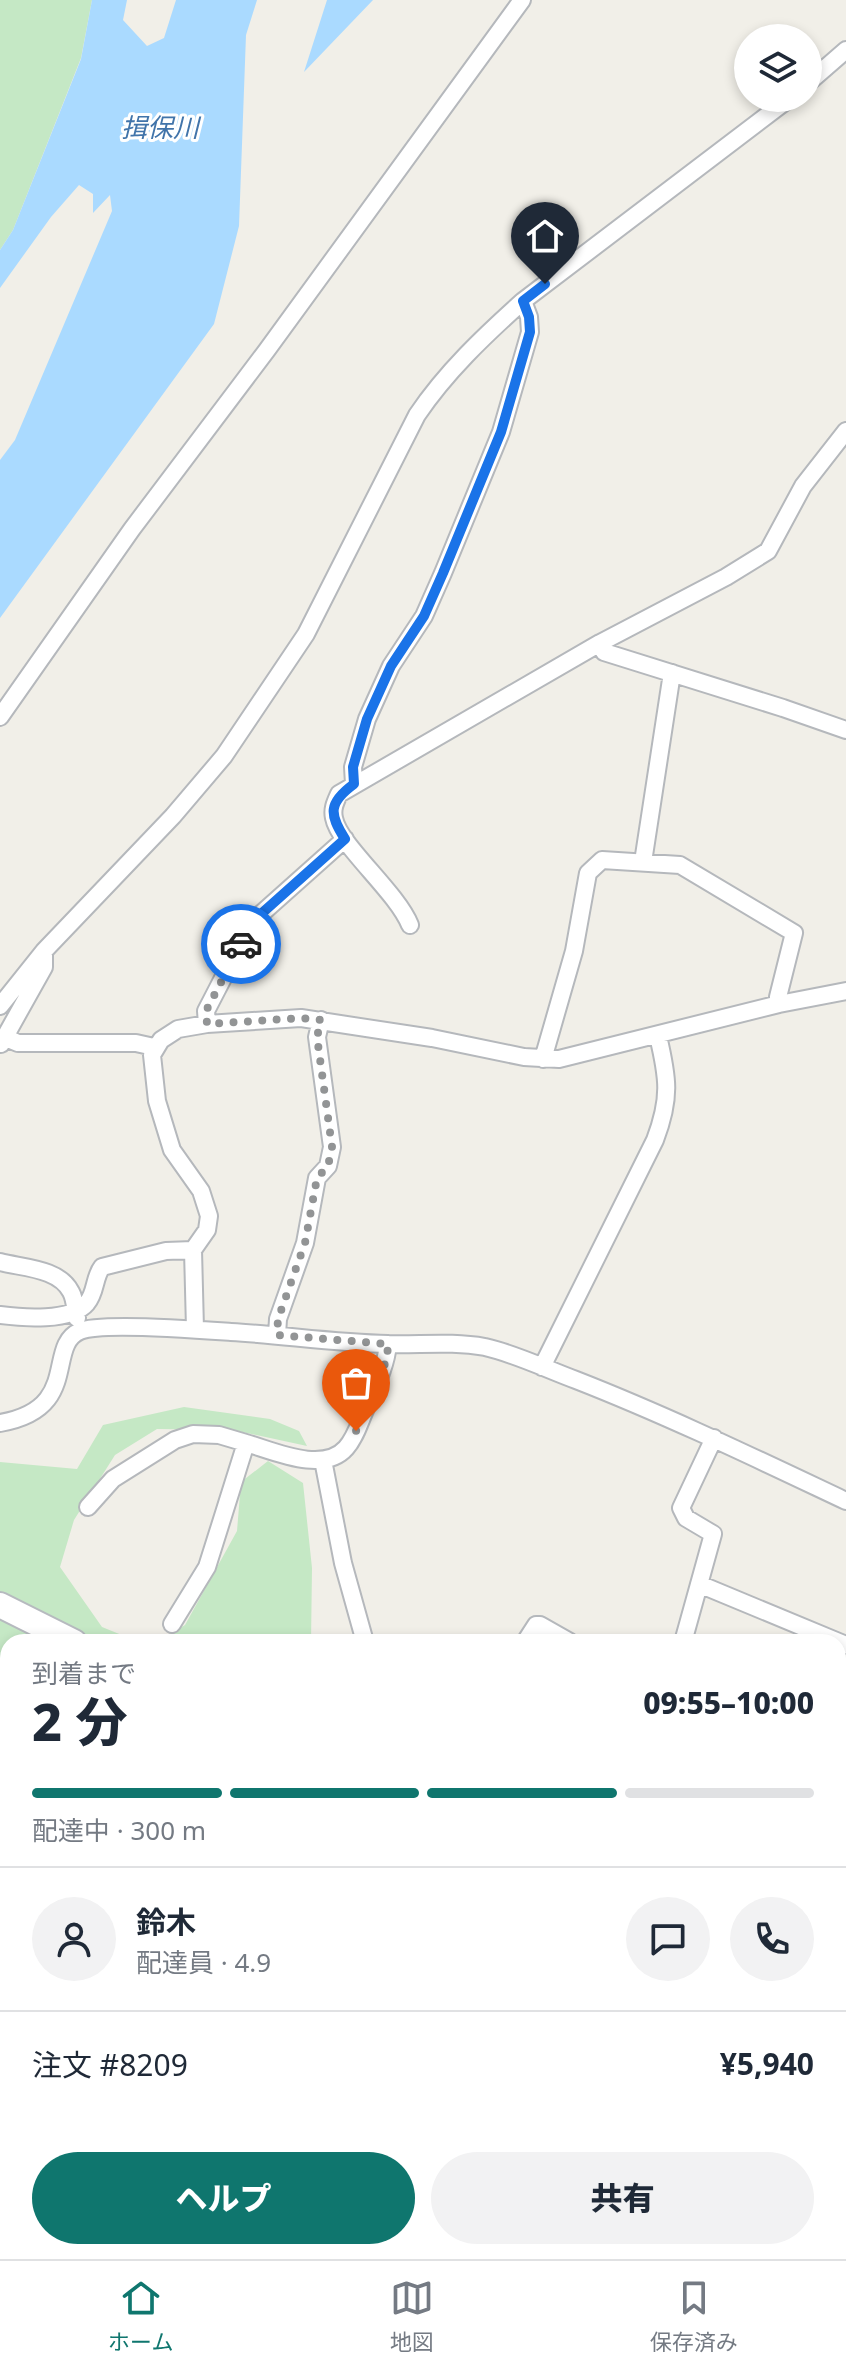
<!DOCTYPE html>
<html lang="ja">
<head>
<meta charset="utf-8">
<style>
	:root { --surface:#fff; --page:#f2f2f3; --text:#1f2937; --muted:#747a83; --line:#e0e1e3; --accent:#0f766e }
	body { margin:0; font-family:"Noto Sans","Noto Sans JP",sans-serif; background:var(--page); color:var(--text); height:100vh; display:flex; flex-direction:column; font-size:30px; white-space:nowrap }
	* { box-sizing:border-box; margin:0 }
	p { font-size:26px; color:var(--muted) }
	.icon { flex:none; width:44px; height:44px; fill:none; stroke:currentColor; stroke-width:2; stroke-linecap:round; stroke-linejoin:round }
	.map { position:relative; flex:1; overflow:hidden }
	.side { position:absolute; left:0px; top:1634px; width:846px; height:626px; display:flex; flex-direction:column; background:var(--surface); border-radius:24px 24px 0 0; box-shadow:0 4px 12px #0003 }
	.side>* { flex:none }
	.tools { position:absolute; left:734px; top:24px; display:grid; gap:16px }
	.tools a { display:grid; place-items:center; width:88px; height:88px; border-radius:50%; background:var(--surface); box-shadow:0 4px 12px #0003; font-size:40px }
	.pin { position:absolute; display:grid; place-items:center; width:68px; height:68px; color:#fff; margin:-82px -34px; border-radius:50% 50% 50% 0; rotate:-45deg; box-shadow:0 0 8px #0007 }
	.pin .icon { rotate:45deg }
	.courier { position:absolute; display:grid; place-items:center; width:80px; height:80px; margin:-40px; border:6px solid #1a73e8; border-radius:50%; background:#fff; color:#222; box-shadow:0 2px 10px #0007 }
	.overview em { font-style:normal; font-weight:800 }
	.overview div { display:flex; flex-direction:column-reverse }
	.overview { display:flex; align-items:center; justify-content:space-between; height:136px; padding:0 32px }
	h1 { font-size:52px; font-weight:800; line-height:60px }
	.bar { display:grid; grid-template-columns:repeat(4,1fr); gap:12px 8px; align-content:center; height:96px; padding:0 32px }
	.bar i { height:10px; border-radius:6px; background:var(--line) }
	.bar .on { background:var(--accent) }
	.bar p { grid-column:span 4 }
	.line { display:flex; align-items:center; gap:20px; padding:0 32px; border-top:2px solid var(--line) }
	.line div { flex:1 }
	.round { display:grid; place-items:center; flex:none; width:84px; height:84px; border-radius:42px; background:var(--page) }
	.button { display:flex; gap:16px; margin-top:auto; padding:16px 32px }
	.button a { flex:1; height:92px; border-radius:48px; background:var(--accent); color:#fff; font-size:32px; font-weight:800; line-height:92px; text-align:center }
	.button a+a { background:var(--page); color:var(--text) }
	.menu { display:flex; justify-content:space-around; align-items:center; height:112px; border-top:2px solid var(--line); background:var(--surface); font-size:22px; color:var(--muted) }
	.menu a { display:grid; justify-items:center; gap:4px }
	.menu .on { color:var(--accent) }
	.map>svg:first-child { display:block }
	.green { fill:#c5e8c5 }
	.water { fill:#aadaff }
	.lines { fill:none; stroke-linecap:round; stroke-linejoin:round }
	.minor-casing { stroke:#b5b8bc; stroke-width:20 }
	.secondary-casing { stroke:#b6babf; stroke-width:28 }
	.minor { stroke:#fff; stroke-width:16 }
	.secondary { stroke:#fff; stroke-width:24 }
	.done { stroke:#929495; stroke-width:8; stroke-dasharray:0 14.4 }
	.route { stroke:#1a73e8; stroke-width:10 }
	.labels { text-anchor:middle; stroke-width:6; stroke-linejoin:round; paint-order:stroke }
	.water-label { font-size:26px; font-style:italic; fill:#4174aa; stroke:#fff }
</style>
</head>
<body>
<div class="map">
<svg width="846" height="2259" viewBox="0 0 846 2259">
	<rect width="100%" height="100%" fill="#f1efe8"/>
	<path class="green" d="M0,0H92L81,58L13,230L0,250Z
		M184,1407L270,1419L299,1431L307,1446L233,1430L157,1429L115,1455L74,1520L60,1567L102,1627L139,1642H8V2252H838V1893L846,1896V2259H0V1462L77,1469L103,1425Z
		M268,1461L303,1483L312,1568L311,1642H156L185,1625L237,1531L241,1482Z"/>
	<path class="water" d="M92,0H127L123,20L147,46L164,38L176,0H257L246,35L239,226L214,324L0,618V460L15,440L112,211L110,195L93,213V194L79,185L51,217L0,288V250L13,230L81,59Z
		M327,0H373L304,72Z"/>
	<g class="lines">
		<defs>
			<path id="minor" d="M808,83L846,50
				M600,643L604,652L783,708L846,730
				M0,717L132,529L267,350L522,0
				M354,784L353,767L367,719L391,666L424,616L443,573L501,432L530,332L529,317L523,301
				M643,862L672,673
				M410,925C396,891 339,845 334,818C332,809 335,803 339,794L600,643L726,577L768,551L803,486L846,431
				M0,1006L44,951L173,816L224,756L306,634L417,415C446,372 484,336 523,301L790,98
				M207,1024L206,1011L252,922L345,839
				M6,1038L18,1043H136L154,1047
				M1,1044L44,967V955
				M543,1059L574,951L588,873L602,860L680,865L794,933L778,997L779,1004
				M0,1262C23,1268 59,1268 71,1292C75,1299 75,1309 77,1318
				M0,1315C22,1318 71,1322 87,1303C96,1293 94,1277 102,1267L166,1251L193,1250
				M195,1329L193,1250L207,1230L209,1216L201,1191L172,1150L157,1101L152,1055L161,1040L178,1029L207,1024L301,1018L432,1038L524,1057L559,1059L779,1004L846,991
				M277,1335L278,1319L305,1243L317,1178L328,1166L332,1147L317,1037L321,1020
				M542,1367L655,1140C671,1098 668,1078 658,1036
				M0,1423C82,1409 45,1346 80,1331C100,1322 204,1330 231,1332C283,1335 336,1343 388,1344C420,1345 452,1341 485,1347C516,1354 546,1369 576,1380C668,1416 757,1459 846,1501
				M323,1460L343,1563L365,1642
				M88,1507L113,1479L175,1440L193,1434L219,1435L246,1443
				M699,1584L846,1645
				M172,1624L207,1567L246,1443C274,1451 323,1474 346,1448C356,1437 360,1421 366,1408C375,1387 386,1367 388,1344
				M525,1642L536,1625H540L570,1642
				M683,1642L713,1534L686,1518L681,1508L714,1438
				M838,1736L846,1737"/>
			<path id="secondary" d="M0,1605L74,1642
				M838,1858L846,1857"/>
		</defs>
		<use href="#minor" class="minor-casing"/>
		<use href="#secondary" class="secondary-casing"/>
		<use href="#minor" class="minor"/>
		<use href="#secondary" class="secondary"/>
	</g>
	<g class="lines">
		<path class="done" d="M241,944L206,1011L207,1024L301,1018L321,1020L317,1037L332,1147L328,1166L317,1178L305,1243L278,1319L277,1335L388,1344L387,1359L356,1431"/>
		<path class="route" d="M241,944L252,922L345,839C329,814 328,803 354,784L353,767L367,719L391,666L424,616L443,573L501,432L530,332L529,317L523,301L545,284"/>
	</g>
	<g class="labels">
		<g class="water-label">
			<text x="160" y="137">揖保川</text>
		</g>
	</g>
</svg>
<div class="tools">
<a><svg class="icon" aria-label="layers" viewBox="0 0 24 24"><path d="M12 4l9 5-9 5-9-5zM3 14l9 5 9-5"/></svg></a>
</div>
<div class="pin" style="left:356px;top:1431px;background:#ea580c"><svg class="icon" aria-label="bag" viewBox="0 0 24 24"><path d="M5 8h14l-1 12H6zM9 8a3 3 0 0 1 6 0"/></svg></div>
<div class="pin" style="left:545px;top:284px;background:#1f2937"><svg class="icon" aria-label="home" viewBox="0 0 24 24"><path d="M3 11l9-7 9 7M6 9v11h12V9"/></svg></div>
<div class="courier" style="left:241px;top:944px"><svg class="icon" aria-label="car" viewBox="0 0 24 24"><path d="M5 17H2v-5l4-1 3-4h7l3 4 3 1v5h-3M9 17h6M6 11h13"/><circle cx="7" cy="17" r="2"/><circle cx="17" cy="17" r="2"/></svg></div>
<section class="side">
<div class="overview"><div><h1>2 分</h1><p>到着まで</p></div><em>09:55–10:00</em></div>
<div class="bar"><i class="on"></i><i class="on"></i><i class="on"></i><i></i><p>配達中 · 300 m</p></div>
<div class="line" style="height:144px"><a class="round"><svg class="icon" aria-label="person" viewBox="0 0 24 24"><circle cx="12" cy="8" r="4"/><path d="M4 21q1-7 8-7t8 7"/></svg></a><div><b>鈴木</b><p>配達員 · 4.9</p></div><a class="round"><svg class="icon" aria-label="chat" viewBox="0 0 24 24"><path d="M4 5h16v11H9l-5 4z"/></svg></a><a class="round"><svg class="icon" aria-label="phone" viewBox="0 0 24 24"><path d="M5 4h4l2 5-3 2q2 4 5 5l2-3 5 2v4C11 20 4 13 5 4z"/></svg></a></div>
<div class="line" style="height:104px"><div>注文 #8209</div><b>¥5,940</b></div>
<div class="button"><a>ヘルプ</a><a>共有</a></div>
</section>
</div>
<nav class="menu">
<a class="on"><svg class="icon" aria-label="home" viewBox="0 0 24 24"><path d="M3 11l9-7 9 7M6 9v11h12V9"/></svg>ホーム</a>
<a><svg class="icon" aria-label="map" viewBox="0 0 24 24"><path d="M3 6l6-2 6 2 6-2v14l-6 2-6-2-6 2zM9 4v14M15 6v14"/></svg>地図</a>
<a><svg class="icon" aria-label="saved" viewBox="0 0 24 24"><path d="M7 4h10v16l-5-4-5 4z"/></svg>保存済み</a>
</nav>
</body>
</html>
